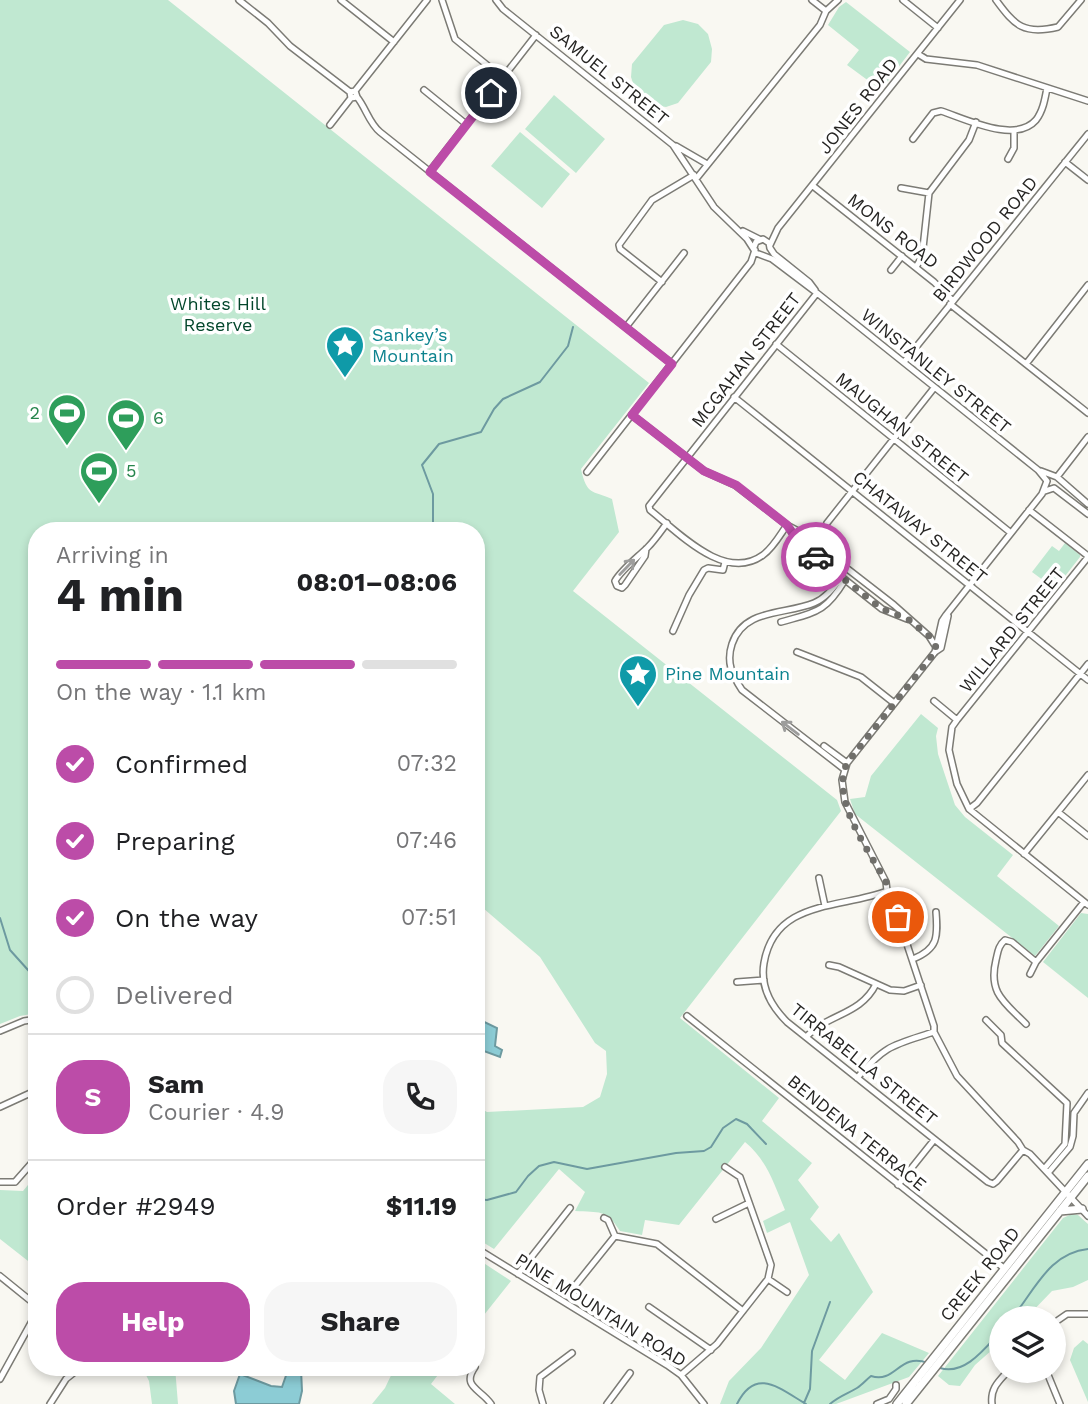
<!DOCTYPE html>
<html lang="en">
<head>
<meta charset="utf-8">
<style>
	:root { --surface:#fff; --page:#f6f6f6; --text:#202124; --muted:#757577; --line:#e0e0e0; --accent:#bc4ca8 }
	body { margin:0; font-family:"Work Sans",sans-serif; background:var(--page); color:var(--text); height:100vh; display:flex; flex-direction:column; font-size:26px; white-space:nowrap }
	* { box-sizing:border-box; margin:0 }
	p { font-size:23px; color:var(--muted) }
	.icon { flex:none; width:38px; height:38px; fill:none; stroke:currentColor; stroke-width:2; stroke-linecap:round; stroke-linejoin:round }
	.map { position:relative; flex:1; overflow:hidden }
	.panel { position:absolute; left:28px; top:522px; width:457px; height:854px; display:flex; flex-direction:column; background:var(--surface); border-radius:28px; box-shadow:0 4px 10px #0003 }
	.panel>* { flex:none }
	.controls { position:absolute; left:989px; top:1306px; display:grid; gap:14px }
	.controls a { display:grid; place-items:center; width:77px; height:77px; border-radius:50%; background:var(--surface); box-shadow:0 4px 10px #0003; font-size:35px }
	.pin { position:absolute; display:grid; place-items:center; width:60px; height:60px; color:#fff; margin:-30px; border:4px solid #fff; border-radius:50%; box-shadow:0 2px 7px #0007 }
	.courier { position:absolute; display:grid; place-items:center; width:70px; height:70px; margin:-35px; border:5px solid #bc4ca8; border-radius:50%; background:#fff; color:#222; box-shadow:0 2px 9px #0007 }
	.headline em { font-style:normal; font-weight:700 }
	.headline div { display:flex; flex-direction:column-reverse }
	.headline { display:flex; align-items:center; justify-content:space-between; height:119px; padding:0 28px }
	h1 { font-size:46px; font-weight:700; line-height:52px }
	.bar { display:grid; grid-template-columns:repeat(4,1fr); gap:10px 7px; align-content:center; height:84px; padding:0 28px }
	.bar i { height:9px; border-radius:5px; background:var(--line) }
	.bar .active { background:var(--accent) }
	.bar p { grid-column:span 4 }
	.line { display:flex; align-items:center; gap:18px; padding:0 28px; border-top:2px solid var(--line) }
	.line div { flex:1 }
	.round { display:grid; place-items:center; flex:none; width:74px; height:74px; border-radius:28px; background:var(--page) }
	ol { padding:0 28px; list-style:none }
	li { display:flex; align-items:center; gap:21px; height:77px }
	li p { margin-inline-start:auto }
	li .icon { padding:7px; border-radius:50%; background:var(--accent); color:#fff; stroke-width:4 }
	li:last-child { color:var(--muted) }
	li i { width:38px; height:38px; border:4px solid var(--line); border-radius:50% }
	.button { display:flex; gap:14px; margin-top:auto; padding:14px 28px }
	.button a { flex:1; height:80px; border-radius:28px; background:var(--accent); color:#fff; font-size:28px; font-weight:700; line-height:80px; text-align:center }
	.button a+a { background:var(--page); color:var(--text) }
	.map>svg:first-child { display:block }
	.green { fill:#c0e8d1 }
	.water { fill:#8cccd5; stroke:#6d9aa0; stroke-width:2 }
	.lines { fill:none; stroke-linecap:round; stroke-linejoin:round }
	.stream { stroke:#6d9aa0; stroke-width:2 }
	.minor-casing { stroke:#7c7b75; stroke-width:8 }
	.major-casing { stroke:#7c7b75; stroke-width:10 }
	.minor { stroke:#fff; stroke-width:5 }
	.major { stroke:#fff; stroke-width:7 }
	.oneway { stroke:#9d9d9c }
	.done { stroke:#706f6b; stroke-width:7; stroke-dasharray:0 12.6 }
	.route { stroke:#bc4ca8; stroke-width:9 }
	.labels { text-anchor:middle; stroke-width:7; stroke-linejoin:round; paint-order:stroke }
	.street-label { font-size:18px; fill:#262523; stroke:#fff }
	.park-label { font-size:18px; fill:#03462b; stroke:#fff }
	.culture-label { font-size:18px; fill:#0d838f; stroke:#fff; text-anchor:start }
	.leisure-label { font-size:18px; fill:#27864d; stroke:#fff; text-anchor:start }
</style>
</head>
<body>
<div class="map">
<svg width="1088" height="1404" viewBox="0 0 1088 1404">
	<rect width="100%" height="100%" fill="#f9f8f2"/>
	<path class="green" d="M0,0H168L649,383L581,469C587,496 592,490 612,499L619,532L573,591L837,800L841,811L680,1018L779,1098L762,1121L812,1163L798,1180L819,1207L810,1219L831,1242L839,1233L873,1292L819,1360L845,1380L882,1333L929,1353L909,1377L836,1404H720L729,1381L761,1348L809,1275L790,1222L767,1233L763,1221L785,1210C774,1184 767,1160 745,1142L679,1225L645,1220L642,1235L620,1231C605,1208 600,1213 575,1211L585,1192L559,1169L494,1249L476,1238V1106L487,1112L583,1107L600,1097L607,1074L606,1051L595,1043L540,957L476,902V530H37V1013L20,1016L0,1024Z
		M846,2L910,52L881,90L847,65L859,50L828,25L839,7Z
		M683,20L698,24L708,34L712,49L711,62L678,103L666,107L653,105L641,98L635,89L631,77L632,64L664,25Z
		M554,95L605,139L576,173L525,129Z
		M520,132L570,174L542,208L491,166Z
		M1065,543L1080,555V557L1055,589L1032,572L1052,546L1059,551Z
		M921,714L938,728L936,736L938,754L955,805L965,817L1013,855L997,876L1059,926L1035,956L855,814L850,799L865,797L871,776Z
		M1081,913L1088,914V998L1043,962Z
		M37,1174V1268L0,1239V1190L23,1191Z
		M1072,1214L1078,1215L1088,1224V1280L1073,1287L1052,1291L1026,1318H1001V1342L975,1365L960,1386L949,1385L938,1376L1063,1218Z
		M476,1258L511,1281L476,1325Z
		M1083,1340L1088,1344V1402L1070,1360L1074,1348Z
		M142,1367H175L178,1404H152L149,1381Z
		M395,1367H444L431,1384L455,1404H372L385,1388Z"/>
	<path class="water" d="M476,1018L497,1028L495,1046L502,1050L500,1057L481,1050L476,1040Z
		M289,1367L301,1369L302,1391L299,1404H236L234,1391L240,1374L271,1386L282,1387Z"/>
	<g class="lines">
		<path class="stream" d="M433,530V494L422,465L439,444L481,432L494,409L503,399L540,382L568,346L573,327
			M0,918L10,950L37,980
			M476,1199L487,1200L516,1192L528,1176L539,1166L554,1162L587,1169L676,1153L704,1151L711,1147L723,1128L736,1119L747,1124L766,1144
			M1012,1318C1035,1290 1049,1253 1088,1249
			M940,1368C965,1376 986,1347 1001,1331
			M804,1403L810,1389L812,1351L830,1302
			M737,1404C756,1366 780,1389 806,1404
			M830,1404C839,1396 847,1394 857,1388C862,1385 866,1380 871,1376C896,1384 899,1352 928,1363"/>
		<defs>
			<path id="minor" d="M239,0L268,23L290,46L350,92L351,98L357,97L355,91L350,92
				M341,0L394,42
				M442,0L455,39L503,78
				M496,0L503,9L673,145L714,207L747,239L756,253L772,259L817,293L1038,470L1047,481L1042,494L946,615L942,621L935,652
				M812,0L826,11
				M903,0L938,28
				M996,0C1015,26 1024,35 1058,27L1081,0
				M918,54L926,59L977,65L1088,101
				M424,90L466,124
				M355,91L427,0
				M357,97C366,108 369,123 380,132L672,364
				M330,125L351,98
				M913,139L933,113L941,111C966,119 1015,144 1036,120C1043,111 1045,99 1047,88
				M676,146L707,164
				M1008,159L1014,148V131
				M1065,162L1088,180
				M430,171L536,35
				M696,179L820,25L826,11L838,0
				M813,186L934,282L953,301
				M901,188L929,193
				M743,231L761,240
				M770,245L778,228L960,0
				M754,247L756,242L763,239L769,243L770,248
				M770,248L774,254L809,282L815,290
				M916,267L922,257L929,193L969,140L976,122
				M891,270L902,256
				M662,282L620,249L619,245L652,200L694,175
				M950,304L1088,413
				M626,327L684,253
				M776,344L1011,533
				M904,362L1088,134
				M1026,364L1088,285
				M734,397L1088,680
				M632,415L704,471L735,485L787,525L800,532L894,605L929,636L936,647
				M1041,471L1057,477L1088,504
				M587,472L751,262L755,250
				M1057,477L1088,437
				M1045,491L1054,488L1088,514
				M1029,510L1088,556
				M827,523L934,388
				M787,525C780,535 773,548 763,555C725,583 678,532 650,510L649,506L817,293
				M789,528L800,544L882,609L907,619
				M646,549L645,556L625,585L622,588L617,586L615,581C622,569 638,557 648,547C655,540 661,531 667,523
				M1088,557L957,720L952,727L949,750L957,784L969,809L1088,905
				M842,577C834,587 826,598 814,603C785,615 744,608 732,644C726,662 732,675 742,690L844,769
				M948,616L941,648L935,652L847,763L842,780L845,802L886,882L887,891L891,896L934,1026V1032L957,1076L1018,1142L1023,1150L1030,1154L1088,1216
				M781,622C816,612 825,613 845,580
				M673,631L689,595L704,570L708,568L723,570L725,562
				M797,652L861,677L894,703
				M934,701L957,720
				M824,746L847,763
				M969,809L977,803L1088,664
				M1058,812L1088,836
				M1024,854L1088,775
				M819,878L825,906
				M887,891C841,909 775,899 764,963C760,986 771,1006 787,1022L988,1182L993,1184L997,1181L1023,1150
				M913,959C938,949 938,937 936,912
				M829,965L839,967L890,990L904,991L921,985
				M1030,974L1036,962L1084,902
				M737,982L764,980
				M687,1016L1005,1269
				M986,1020L1001,1035L1002,1043L1067,1103L1065,1144L1044,1169
				M1026,1024C1004,1002 988,993 996,960C998,952 998,946 1005,940L1012,942L1036,962
				M0,1031L24,1021L37,1019
				M806,1037C827,1014 861,1015 876,984
				M857,1078C886,1044 894,1045 934,1032
				M0,1107L37,1090
				M1048,1173L1070,1147L1073,1136L1074,1113L1088,1093
				M0,1182H15L37,1157
				M898,1185L934,1140
				M604,1218L608,1220L615,1236L657,1244L743,1311
				M716,1219L749,1203
				M476,1248L667,1365L681,1375L704,1404
				M518,1274L570,1208
				M0,1276L37,1306
				M768,1279L787,1292
				M563,1288L577,1297
				M570,1292L615,1236
				M649,1307L711,1350
				M1054,1323L1067,1314H1088
				M475,1367C461,1387 481,1389 491,1404
				M1046,1370L1060,1404
				M681,1375L717,1344L768,1279L771,1265L769,1259L740,1177L725,1167
				M0,1379L37,1312
				M50,1404L66,1379L81,1367
				M543,1404L539,1390L540,1377L572,1353
				M607,1404L630,1373
				M877,1404L889,1399L896,1389V1385
				M992,1404C990,1388 999,1381 1009,1370"/>
			<path id="major" d="M1060,1211L1082,1209
				M897,1404L1088,1164
				M906,1404L1088,1176"/>
		</defs>
		<use href="#minor" class="minor-casing"/>
		<use href="#major" class="major-casing"/>
		<use href="#minor" class="minor"/>
		<use href="#major" class="major"/>
	</g>
	<defs><path id="oneway-shaft" d="M-6 0H5M1.5-3L5.5 0L1.5 3" fill="none" stroke-width="1.6" stroke-linecap="round" stroke-linejoin="round" transform="scale(1.75)"/></defs>
	<g class="oneway">
		<use href="#oneway-shaft" transform="translate(627 567) rotate(-46)"/>
		<use href="#oneway-shaft" transform="translate(790 728) rotate(-143)"/>
	</g>
	<g class="lines">
		<path class="done" d="M816,557L882,609L908,619L929,636L936,647L935,652L847,763C830,800 868,849 886,882C887,893 894,905 898,917"/>
		<path class="route" d="M491,93L430,172L672,364L632,415L704,471L736,485L787,525L800,544L816,557"/>
	</g>
	<defs>
		<symbol id="sight-pin" viewBox="-11 -11 22 30"><path d="M0 17L-7.5 6A9.5 9.5 0 1 1 7.5 6Z" fill="#0f9aa8" stroke="#fff"/><path d="M0-6L1.8-2.2L6-1.7L2.9 1.2L3.7 5.4L0 3.3L-3.7 5.4L-2.9 1.2L-6-1.7L-1.8-2.2Z" fill="#fff"/></symbol>
		<symbol id="stadium-pin" viewBox="-11 -11 22 30"><path d="M0 17L-7.5 6A9.5 9.5 0 1 1 7.5 6Z" fill="#2e9e5b" stroke="#fff"/><path d="M0-5a6.5 5 0 1 0 0 10a6.5 5 0 1 0 0-10ZM-3.5-1.8h7v3.6h-7Z" fill="#fff"/></symbol>
	</defs>
	<g fill-rule="evenodd">
		<use href="#sight-pin" x="323" y="323" width="44" height="60"/>
		<use href="#stadium-pin" x="45" y="391" width="44" height="60"/>
		<use href="#stadium-pin" x="104" y="396" width="44" height="60"/>
		<use href="#stadium-pin" x="77" y="449" width="44" height="60"/>
		<use href="#sight-pin" x="616" y="652" width="44" height="60"/>
	</g>
	<g class="labels">
		<g class="street-label">
			<text transform="translate(609 75) rotate(39)" y="6">SAMUEL STREET</text>
			<text transform="translate(858 106) rotate(-52)" y="6">JONES ROAD</text>
			<text transform="translate(893 231) rotate(38)" y="6">MONS ROAD</text>
			<text transform="translate(985 239) rotate(-51)" y="6">BIRDWOOD ROAD</text>
			<text transform="translate(746 360) rotate(-52)" y="6">MCGAHAN STREET</text>
			<text transform="translate(936 371) rotate(39)" y="6">WINSTANLEY STREET</text>
			<text transform="translate(902 428) rotate(39)" y="6">MAUGHAN STREET</text>
			<text transform="translate(920 527) rotate(39)" y="6">CHATAWAY STREET</text>
			<text transform="translate(1012 630) rotate(-51)" y="6">WILLARD STREET</text>
			<text transform="translate(864 1064) rotate(39)" y="6">TIRRABELLA STREET</text>
			<text transform="translate(857 1133) rotate(39)" y="6">BENDENA TERRACE</text>
			<text transform="translate(980 1274) rotate(-51)" y="6">CREEK ROAD</text>
			<text transform="translate(601 1310) rotate(32)" y="6">PINE MOUNTAIN ROAD</text>
		</g>
		<g class="park-label">
			<text x="218" y="310">Whites Hill<tspan x="218" dy="21">Reserve</tspan></text>
		</g>
		<g class="culture-label">
			<text x="372" y="341">Sankey’s<tspan x="372" dy="21">Mountain</tspan></text>
			<text x="665" y="680">Pine Mountain</text>
		</g>
		<g class="leisure-label">
			<text x="40" y="419" text-anchor="end">2</text>
			<text x="153" y="424">6</text>
			<text x="126" y="477">5</text>
		</g>
	</g>
</svg>
<div class="controls">
<a><svg class="icon" aria-label="layers" viewBox="0 0 24 24"><path d="M12 4l9 5-9 5-9-5zM3 14l9 5 9-5"/></svg></a>
</div>
<div class="pin" style="left:898px;top:917px;background:#ea580c"><svg class="icon" aria-label="bag" viewBox="0 0 24 24"><path d="M5 8h14l-1 12H6zM9 8a3 3 0 0 1 6 0"/></svg></div>
<div class="pin" style="left:491px;top:93px;background:#1f2937"><svg class="icon" aria-label="home" viewBox="0 0 24 24"><path d="M3 11l9-7 9 7M6 9v11h12V9"/></svg></div>
<div class="courier" style="left:816px;top:557px"><svg class="icon" aria-label="car" viewBox="0 0 24 24"><path d="M5 17H2v-5l4-1 3-4h7l3 4 3 1v5h-3M9 17h6M6 11h13"/><circle cx="7" cy="17" r="2"/><circle cx="17" cy="17" r="2"/></svg></div>
<section class="panel">
<div class="headline"><div><h1>4 min</h1><p>Arriving in</p></div><em>08:01–08:06</em></div>
<div class="bar"><i class="active"></i><i class="active"></i><i class="active"></i><i></i><p>On the way · 1.1 km</p></div>
<ol>
<li><svg class="icon" aria-label="check" viewBox="0 0 24 24"><path d="M5 12l5 5 9-10"/></svg>Confirmed<p>07:32</p></li>
<li><svg class="icon" aria-label="check" viewBox="0 0 24 24"><path d="M5 12l5 5 9-10"/></svg>Preparing<p>07:46</p></li>
<li><svg class="icon" aria-label="check" viewBox="0 0 24 24"><path d="M5 12l5 5 9-10"/></svg>On the way<p>07:51</p></li>
<li><i></i>Delivered</li>
</ol>
<div class="line" style="height:126px"><b class="round" style="background:var(--accent);color:#fff">S</b><div><b>Sam</b><p>Courier · 4.9</p></div><a class="round"><svg class="icon" aria-label="phone" viewBox="0 0 24 24"><path d="M5 4h4l2 5-3 2q2 4 5 5l2-3 5 2v4C11 20 4 13 5 4z"/></svg></a></div>
<div class="line" style="height:91px"><div>Order #2949</div><b>$11.19</b></div>
<div class="button"><a>Help</a><a>Share</a></div>
</section>
</div>
</body>
</html>
